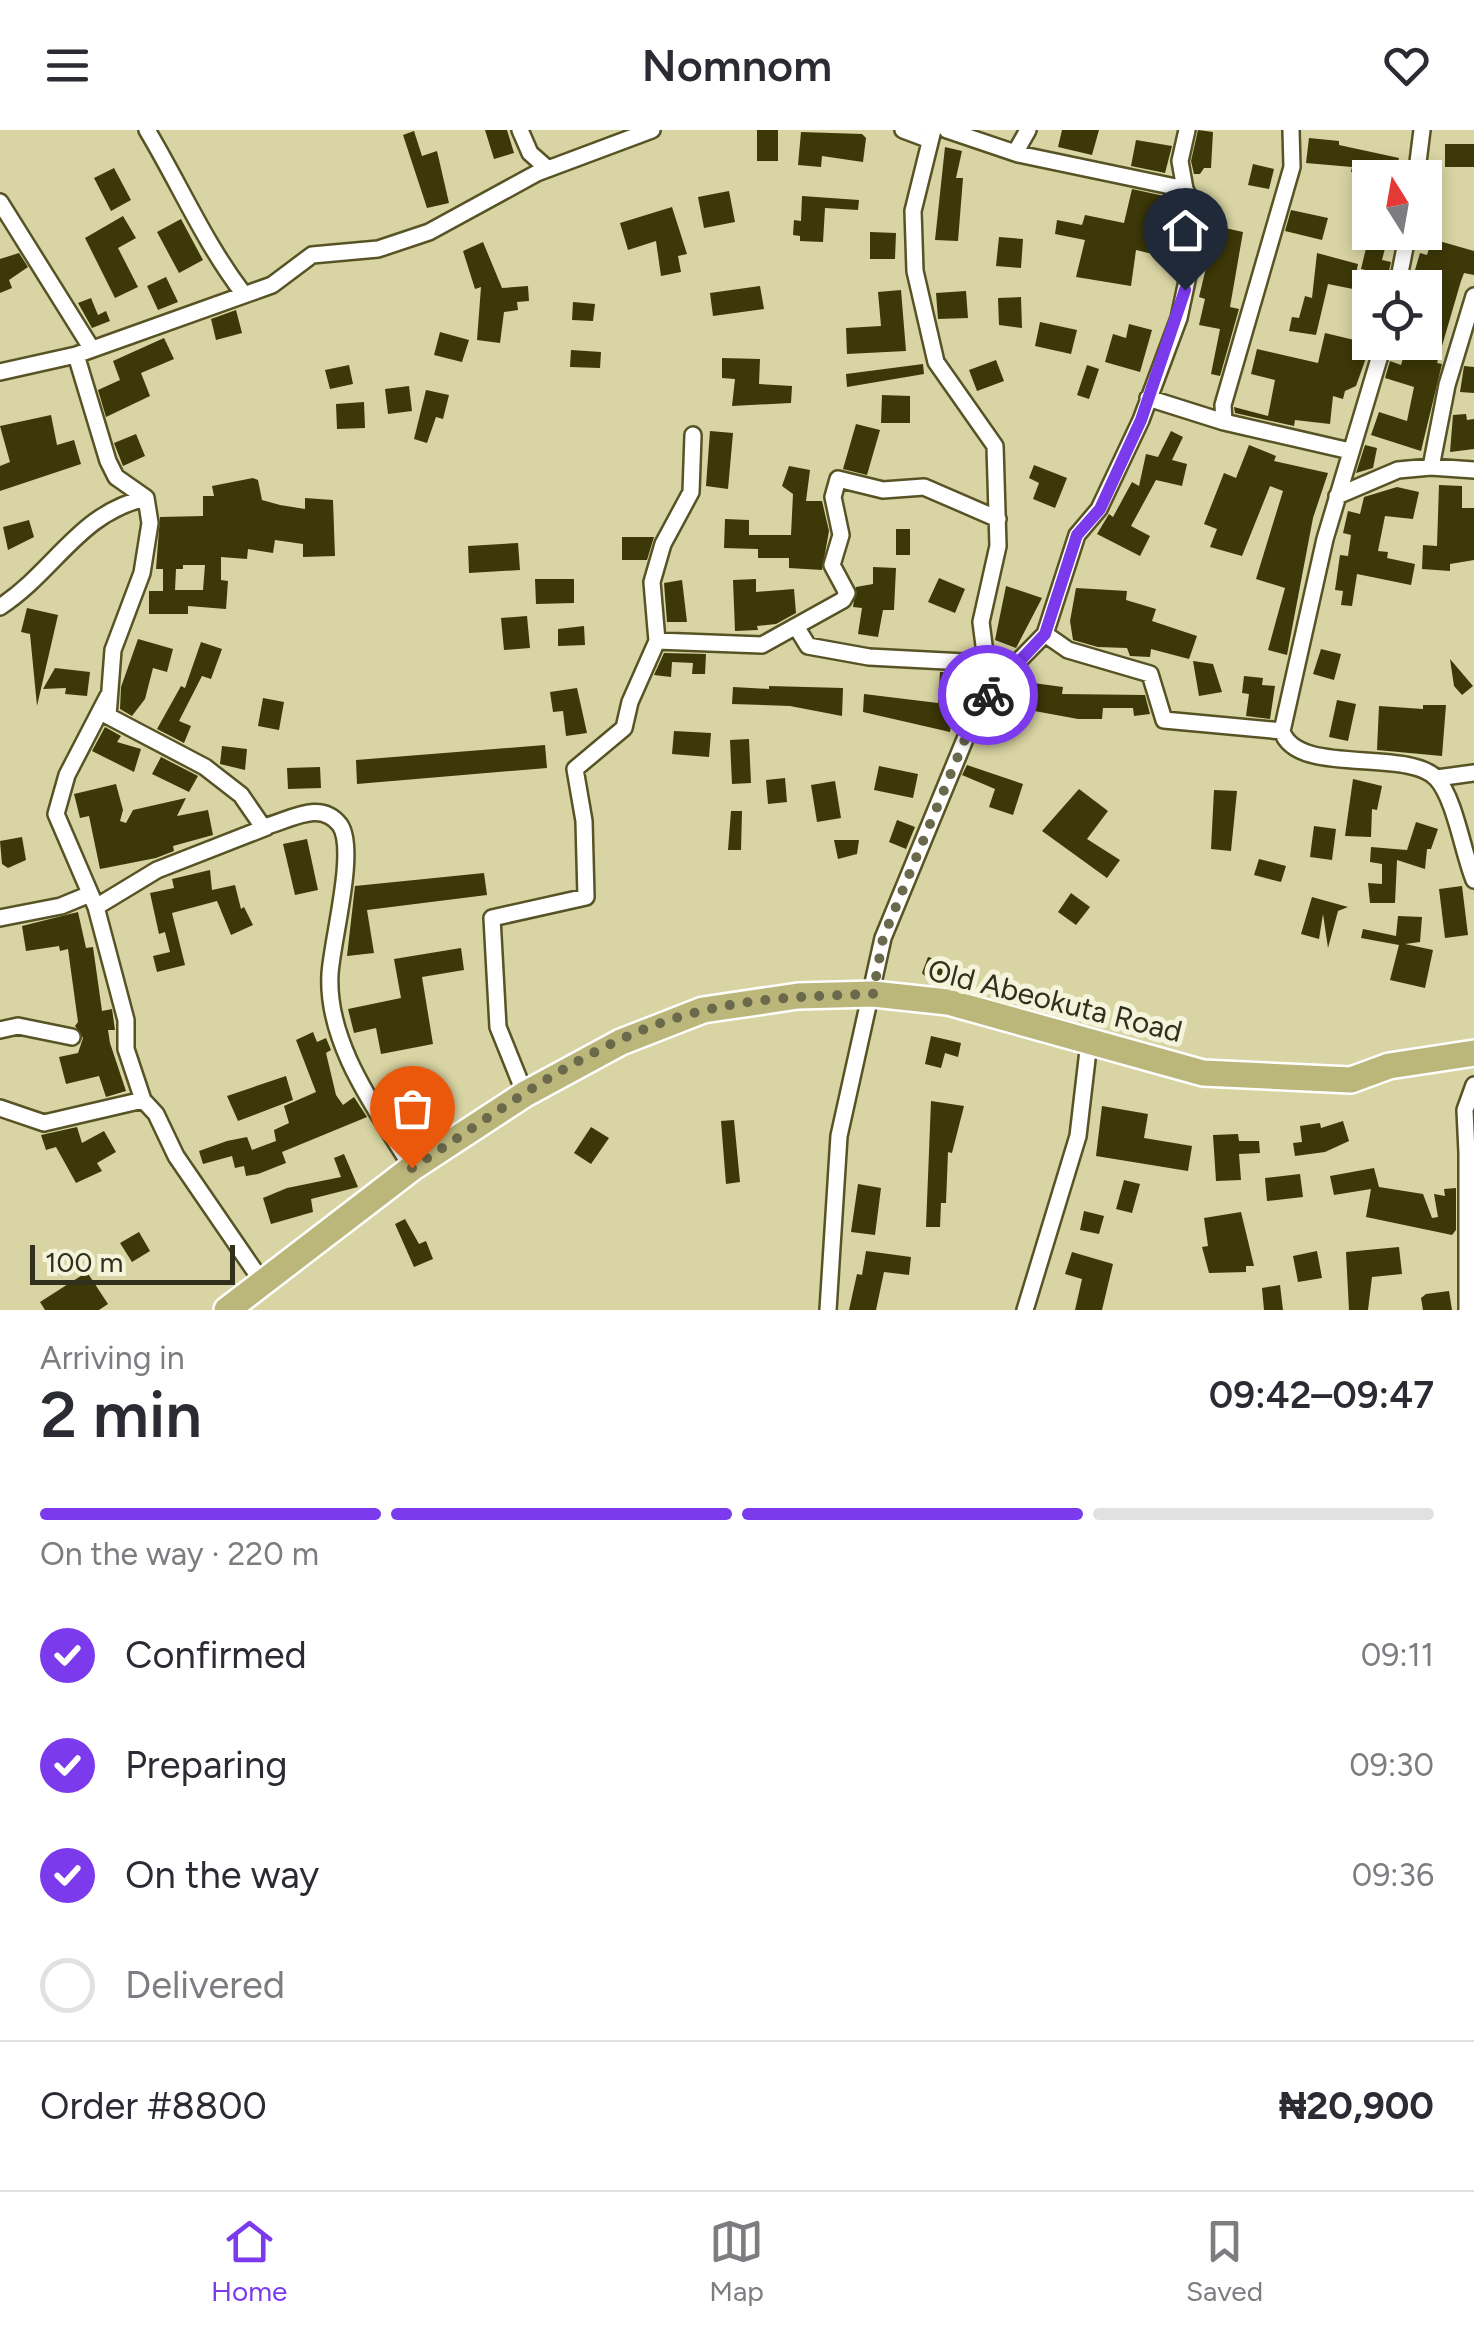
<!DOCTYPE html>
<html lang="en">
<head>
<meta charset="utf-8">
<style>
	:root { --surface:#fff; --page:#f2f2f3; --text:#2b2b33; --muted:#7c7c81; --line:#e1e1e2; --accent:#7c3aed }
	body { margin:0; font-family:Figtree,sans-serif; background:var(--page); color:var(--text); height:100vh; display:flex; flex-direction:column; font-size:38px; white-space:nowrap }
	* { box-sizing:border-box; margin:0 }
	p { font-size:32px; color:var(--muted) }
	.icon { flex:none; width:55px; height:55px; fill:none; stroke:currentColor; stroke-width:2; stroke-linecap:round; stroke-linejoin:round }
	.map { position:relative; height:1180px; overflow:hidden }
	.drawer { display:flex; flex-direction:column; background:var(--surface); flex:1 }
	.drawer>* { flex:none }
	.needle { width:65px; rotate:349deg }
	.controls { position:absolute; left:1352px; top:30px; display:grid; gap:20px }
	.controls a { display:grid; place-items:center; width:90px; height:90px; border-radius:0px; background:var(--surface); box-shadow:0 5px 15px #0003; font-size:50px }
	.scale { position:absolute; left:30px; bottom:25px; width:205px; box-sizing:border-box; padding-left:10px; border:5px solid #31301c; border-top:0; font-size:28px; line-height:35px; white-space:nowrap; color:#31301c; -webkit-text-stroke:8px #f5f4db; paint-order:stroke }
	.pin { position:absolute; display:grid; place-items:center; width:85px; height:85px; color:#fff; margin:-102px -42px; border-radius:50% 50% 50% 0; rotate:-45deg; box-shadow:0 0 10px #0007 }
	.pin .icon { rotate:45deg }
	.courier { position:absolute; display:grid; place-items:center; width:100px; height:100px; margin:-50px; border:8px solid #7c3aed; border-radius:50%; background:#fff; color:#222; box-shadow:0 2px 12px #0007 }
	.headline em { font-style:normal; font-weight:600 }
	.headline div { display:flex; flex-direction:column-reverse }
	.headline { display:flex; align-items:center; justify-content:space-between; height:170px; padding:0 40px }
	h1 { font-size:65px; font-weight:600; line-height:75px }
	.bar { display:grid; grid-template-columns:repeat(4,1fr); gap:15px 10px; align-content:center; height:120px; padding:0 40px }
	.bar i { height:12px; border-radius:8px; background:var(--line) }
	.bar .selected { background:var(--accent) }
	.bar p { grid-column:span 4 }
	.line { display:flex; align-items:center; gap:25px; padding:0 40px; border-top:2px solid var(--line) }
	.line div { flex:1 }
	ol { padding:0 40px; list-style:none }
	li { display:flex; align-items:center; gap:30px; height:110px }
	li p { margin-inline-start:auto }
	li .icon { padding:10px; border-radius:50%; background:var(--accent); color:#fff; stroke-width:4 }
	li:last-child { color:var(--muted) }
	li i { width:55px; height:55px; border:5px solid var(--line); border-radius:50% }
	header { display:flex; justify-content:space-between; align-items:center; height:130px; padding:0 40px; background:var(--surface); font-size:45px; font-weight:600 }
	.menu { display:flex; justify-content:space-around; align-items:center; height:140px; border-top:2px solid var(--line); background:var(--surface); font-size:28px; color:var(--muted) }
	.menu a { display:grid; justify-items:center; gap:5px }
	.menu .selected { color:var(--accent) }
	.map>svg:first-child { display:block }
	.building { fill:#3c3807; fill-rule:evenodd }
	.lines { fill:none; stroke-linecap:round; stroke-linejoin:round }
	.minor-casing { stroke:#575325; stroke-width:20 }
	.trunk-casing { stroke:#fff; stroke-width:30 }
	.minor { stroke:#fff; stroke-width:15 }
	.trunk { stroke:#bbb67a; stroke-width:25 }
	.done { stroke:#6b694b; stroke-width:10; stroke-dasharray:0 18 }
	.route { stroke:#7c3aed; stroke-width:12 }
	.labels { text-anchor:middle; stroke-width:10; stroke-linejoin:round; paint-order:stroke }
	.street-label { font-size:30px; fill:#31301c; stroke:#f5f4db }
</style>
</head>
<body>
<header><svg class="icon" aria-label="menu" viewBox="0 0 24 24"><path d="M4 6h16M4 12h16M4 18h16"/></svg>Nomnom<svg class="icon" aria-label="heart" viewBox="0 0 24 24"><path d="M12 20l-8-8c-3-5 5-10 8-4 3-6 11-1 8 4z"/></svg></header>
<div class="map">
<svg width="1474" height="1180" viewBox="0 0 1474 1180">
	<rect width="100%" height="100%" fill="#d8d4a3"/>
	<path class="building" d="M485,0H507L514,23L494,29Z
		M757,0H778V31H757Z
		M1062,0H1099L1092,25L1058,17Z
		M1198,0L1213,2L1211,38H1204L1200,44H1194L1191,31Z
		M414,1L422,26L437,21L449,73L427,78L403,5Z
		M801,2L862,4L866,8L863,32L822,26L821,37L798,35Z
		M1309,8L1339,11V15L1399,28L1394,48L1351,42L1352,37L1306,33Z
		M1136,10L1172,16L1165,43L1131,36Z
		M1445,14H1474V37H1445Z
		M945,17L962,21L956,48H963L958,111L935,110Z
		M1253,34L1274,39L1269,59L1248,55Z
		M114,38L131,70L111,81L94,48Z
		M1132,59L1178,69L1181,77L1165,127L1136,120L1131,156L1076,147L1085,110L1055,104L1057,90L1082,95L1085,85L1124,93Z
		M729,61L735,92L704,98L698,67Z
		M802,66L859,70L858,80L825,78L823,112L800,111V106L793,105L794,90L801,91Z
		M672,77L687,124L678,126L681,142L661,146L656,111L628,120L620,93Z
		M1291,80L1328,88L1322,110L1285,101Z
		M123,86L136,108L118,118L138,157L115,168L85,108Z
		M181,89L203,130L179,143L157,102Z
		M1216,96L1243,102L1230,177L1239,179L1220,246L1211,244L1220,199L1199,195L1205,169L1199,167Z
		M870,102L896,103L895,129H870Z
		M1370,102L1388,107L1382,130L1391,132L1388,145L1361,139Z
		M999,107L1023,109L1021,138L996,136Z
		M1432,109L1474,121V145L1464,143L1461,151L1437,233L1442,234L1421,321L1371,305L1379,282L1407,291L1414,257L1385,248L1390,231L1401,235L1408,212H1425L1438,146L1415,140L1420,123L1427,125Z
		M483,112L502,158L528,156L529,171L517,172L518,180L504,182L500,213L477,210L481,157L475,159L463,121Z
		M19,123L28,137L9,150L12,158L0,163V129Z
		M1317,123L1358,134L1353,159L1328,154L1316,205L1289,201L1292,187L1299,188L1305,166L1312,168Z
		M166,147L178,172L158,180L147,156Z
		M760,156L764,179L713,186L710,163Z
		M901,160L906,221L847,224L846,198L881,196L878,162Z
		M966,161L968,188L938,189L936,163Z
		M1021,167L1022,198L999,195L998,168Z
		M91,168L98,185L106,181L110,191L92,198L78,173Z
		M573,172L595,174L593,191L572,190Z
		M236,180L242,203L216,210L211,189Z
		M1040,192L1077,200L1071,224L1035,216Z
		M1129,194L1152,200L1140,242L1105,232L1113,204L1126,208Z
		M440,202L469,210L462,232L434,225Z
		M1325,203L1371,214L1356,256L1345,261L1343,269L1333,266L1330,294L1295,290L1294,296L1235,283L1234,277L1268,286L1275,250L1251,244L1257,219L1318,233Z
		M164,208L174,229L141,243L150,266L106,287L98,260L120,250L113,231Z
		M571,220L601,222L600,238L570,237Z
		M722,228L760,229L759,254L792,256L791,273L732,276L735,249L722,248Z
		M996,230L1004,251L977,261L969,240Z
		M923,234L924,244L847,257L846,244Z
		M349,235L353,254L330,259L325,240Z
		M1087,235L1099,239L1089,269L1077,265Z
		M1464,236L1474,237V263L1460,262Z
		M409,256L412,281L388,284L385,259Z
		M426,260L449,265L443,289L436,287L427,313L414,309Z
		M882,265L910,266V293H881Z
		M364,272L365,298L337,299L336,274Z
		M1466,284L1467,290L1474,289V319L1450,322L1453,285Z
		M51,285L57,315L74,310L81,334L0,361V336L10,332L0,296Z
		M856,294L880,300L867,345L843,339Z
		M710,301L733,303L728,359L706,356Z
		M1171,301L1183,307L1172,330L1187,334L1182,356L1156,350L1131,396L1150,406L1140,426L1097,404L1109,384L1113,387L1132,352L1139,356L1146,324L1158,327Z
		M136,304L145,326L123,336L114,313Z
		M1249,315L1276,326L1274,331L1328,343L1313,388L1287,525L1268,520L1285,458L1256,449L1283,361L1270,356L1242,426L1210,417L1217,399L1204,394L1224,343L1236,348Z
		M1365,315L1377,318L1373,338L1356,343Z
		M1034,335L1067,348L1055,378L1033,369L1039,353L1029,348Z
		M789,336L810,340L806,371H822L829,401L822,440L789,438V428H758V419L724,418L725,389L749,390V405H791L793,364L782,356Z
		M253,348L258,350L262,370L280,375L305,379V368L333,370L335,426L303,427V414L275,410L273,423L248,419L247,429L221,427V450L228,451L226,479L188,476V484H149V461H163V439H156L160,387L203,386V366H214L212,356ZM183,435H205L203,460H175L176,439H183Z
		M1439,355L1462,356V378H1474V430L1450,434V441L1422,439L1423,415L1437,416Z
		M1397,357L1419,362L1413,389L1385,386L1378,421L1388,422L1387,428L1415,434L1411,455L1357,444L1352,476L1341,475L1343,461L1335,460L1340,425L1348,426L1351,405L1343,403L1348,381L1360,384L1364,367Z
		M29,390L34,407L8,420L3,397Z
		M896,399H910V425H896Z
		M622,407H654L647,430H622Z
		M518,413L520,440L469,443L468,416Z
		M873,437L896,438L894,480H883L878,507L858,504L862,478L853,477L856,457L873,454Z
		M939,448L965,459L955,483L928,472Z
		M535,449H574V473L536,474Z
		M756,449V462L794,459L796,483L776,494L757,496L758,500L735,501L733,450Z
		M682,450L687,492H667L664,453Z
		M1006,456L1042,468L1016,518L995,510Z
		M1076,458L1127,461L1126,470L1156,479L1152,491L1197,506L1189,529L1151,519L1150,527L1130,526L1127,518L1098,517L1073,510L1070,491Z
		M27,478L58,485L37,576L30,504L21,502Z
		M527,486L530,518L504,520L501,488Z
		M584,496L585,515L558,516V499Z
		M138,509L173,519L167,542L153,538L145,569L132,586L120,579L121,557Z
		M201,512L222,519L211,549L202,546L179,591L191,596L184,613L157,599L181,556L185,558Z
		M1321,519L1341,524L1334,550L1313,544Z
		M664,523L706,524L705,544H692L693,533L672,532L671,547L654,545Z
		M1450,529L1473,556L1462,565L1454,556Z
		M1193,531L1213,534L1222,562L1199,566Z
		M55,538L90,542L87,566L65,564L66,558L43,559Z
		M940,542L960,543L950,602L863,582L864,564L938,573Z
		M1244,546L1263,548L1262,555L1275,556L1270,589L1246,586L1249,564L1242,563Z
		M1033,553L1063,557L1062,564L1145,565L1150,584L1134,586L1133,578H1103L1102,589H1078L1029,580Z
		M769,556L843,558L842,586L790,576L732,574L733,557L769,559Z
		M577,558L587,603L566,606L563,581L553,582L550,562Z
		M263,568L284,572L279,600L258,596Z
		M1337,570L1356,574L1348,611L1329,607Z
		M1423,575H1446L1442,626L1377,620L1379,576L1423,579Z
		M105,597L121,606L117,612L141,619L134,642L92,621Z
		M674,601L711,603L709,627L672,624Z
		M749,609L751,653L732,654L730,610Z
		M545,615L547,638L357,654L356,630Z
		M222,616L247,619L245,640L220,634Z
		M161,627L198,646L189,662L152,644Z
		M967,635L1023,654L1013,685L989,677L995,659L962,645Z
		M879,636L918,644L913,668L874,660Z
		M320,637L321,658L288,659L287,638Z
		M785,648L787,672L768,674L766,650Z
		M1353,649L1382,656L1377,680L1372,679L1371,707L1345,706Z
		M835,651L841,688L817,692L811,655Z
		M116,654L123,680L120,691L126,693L133,680L186,668L177,686L208,680L213,705L173,716L174,721L156,728L100,739L89,686L80,688L74,664Z
		M1079,659L1108,681L1087,709L1120,730L1107,748L1042,701Z
		M1214,660L1237,661L1231,721L1211,719Z
		M731,681H742L741,720H728Z
		M897,690L915,697L906,719L889,712Z
		M1416,692L1438,699L1431,719H1427L1425,739L1397,730L1395,773H1370L1368,753L1382,754V734L1370,732L1371,717L1407,720Z
		M1314,696L1336,699L1332,730L1310,727Z
		M22,707L26,730L8,738L2,734L0,711Z
		M307,709L318,760L295,765L283,714Z
		M834,710H859L857,724L838,729Z
		M1259,729L1286,736L1281,752L1254,745Z
		M210,740L212,760L235,755L241,779L244,777L253,795L231,805L217,771L172,783L185,835L157,842L153,826L170,822L165,802L159,804L150,763L174,758L172,749Z
		M484,743L487,765L367,780L374,823L347,826L355,756Z
		M1462,756L1468,805L1445,808L1439,759Z
		M1071,763L1090,777L1076,795L1058,782Z
		M1312,767L1348,777L1338,781L1328,818L1323,784L1319,809L1301,804Z
		M78,782L86,818L93,817L102,881L112,879L115,900H108L110,913L126,961L106,967L99,946L66,954L59,927L78,923L83,908L75,896L78,892L68,819L60,821L59,816L26,821L22,796Z
		M1398,786L1422,787L1420,812L1405,814L1433,820L1425,858L1390,850L1399,815L1361,808L1363,799L1396,806Z
		M461,818L464,840L422,847L433,914L381,924L376,898L354,903L348,879L401,868L394,829Z
		M928,827L962,837L960,851L927,848L922,843Z
		M313,902L317,912L326,908L331,920L326,923L336,965L343,975L354,967L367,987L282,1022L286,1033L258,1044L246,1046L244,1036L235,1038L232,1026L203,1034L199,1021L227,1011L247,1007L252,1020L276,1011L274,1000L289,993L284,976L316,962L296,910Z
		M931,906L961,913L958,927L945,923L941,938L925,934Z
		M286,946L293,970L238,991L227,966Z
		M931,971L964,976L952,1023L948,1022L946,1073H941L940,1097H926Z
		M1102,976L1148,984L1144,1008L1192,1016L1188,1041L1096,1026Z
		M734,990L740,1052L726,1054L721,991Z
		M1343,991L1349,1011L1325,1022L1295,1026L1293,1013L1302,1012L1300,996L1320,993L1321,998Z
		M77,997L82,1013L104,1001L116,1022L97,1033L102,1041L76,1053L56,1017L46,1020L41,1005Z
		M591,997L609,1008L591,1034L574,1023Z
		M1238,1004L1239,1011H1259L1260,1023L1239,1024L1241,1050L1216,1051L1213,1005Z
		M344,1024L358,1057L311,1069L313,1082L271,1094L263,1068L287,1058L341,1047L334,1028Z
		M1374,1038L1379,1057L1423,1064L1432,1088L1438,1087L1434,1064L1445,1066L1444,1059L1456,1058V1100L1452,1105L1366,1087L1371,1059L1334,1065L1330,1046Z
		M1300,1044L1303,1067L1267,1071L1265,1048Z
		M1124,1050L1140,1054L1132,1083L1116,1079Z
		M858,1054L881,1058L875,1105L851,1102Z
		M1084,1081L1104,1086L1099,1104L1080,1100Z
		M1241,1082L1254,1136H1246V1142L1209,1143L1202,1117L1208,1116L1204,1088Z
		M405,1089L419,1114L426,1111L433,1129L414,1137L395,1094Z
		M139,1102L150,1121L132,1132L120,1113Z
		M1399,1117L1402,1144L1372,1147L1368,1180H1349L1346,1122Z
		M866,1121L911,1127L909,1145L884,1142L876,1180H849L857,1144L862,1145Z
		M1317,1121L1322,1148L1298,1152L1293,1126Z
		M1072,1122L1113,1134L1102,1180H1075L1082,1149L1065,1144Z
		M87,1142L108,1174L99,1180H45L40,1172Z
		M1280,1155L1283,1180H1264L1262,1158Z
		M1449,1161L1452,1180H1423L1421,1168L1426,1164Z"/>
	<g class="lines">
		<defs>
			<path id="minor" d="M147,0C180,55 204,112 243,163
				M520,0L530,23L548,39
				M903,0L927,9
				M933,0L913,81L915,141L936,232L995,316L998,416L981,492L990,562
				M1015,23L1028,0
				M1416,48L1422,0
				M1185,59L1180,31L1187,0
				M0,72L90,216
				M1397,158L1408,102
				M1474,166L1447,255L1431,337L1474,340
				M1384,212L1325,409L1282,601C1296,647 1409,617 1437,649C1455,669 1463,723 1474,750
				M76,225L108,331L116,347L146,368L150,393L142,443L113,520L108,586L205,637L241,665L263,697C287,692 320,668 340,695C357,720 332,810 330,844C326,914 378,982 412,1038
				M0,242L76,225L272,155L312,125L378,119L429,102L537,43L652,0
				M1148,268L1224,292L1350,321
				M1224,292L1223,275L1292,37L1291,0
				M693,305L691,362L663,414L652,452L657,511L762,515L843,470L847,463L832,435L841,405L833,367L838,349L883,360L924,357L998,389
				M1337,366L1398,340L1431,337
				M0,477C56,440 79,383 146,368
				M797,498L808,516L869,527L984,533
				M1045,504L1068,520L1150,544L1164,590L1282,601
				M108,566L67,645L56,684L96,777L126,890V919L143,970
				M1437,648L1474,643
				M96,777L157,740L267,697
				M0,788L61,776L90,764
				M0,900L18,896L72,907
				M525,964L498,897L492,788L586,767L584,691L575,639L624,598L630,572L657,511
				M0,978L44,993L143,970L156,984L176,1026L263,1153
				M828,1180L839,1006L883,808L975,585L998,552L1045,504L1077,405L1099,379L1141,290L1179,188L1191,132L1195,79L1185,59L1018,24L947,0
				M1025,1180L1078,1006L1089,912
				M1467,1180V1023L1465,980L1474,955"/>
			<path id="trunk" d="M227,1180L412,1038L525,964L621,912L703,880L798,866L873,864L948,872L1203,943L1351,950L1389,936L1474,923"/>
		</defs>
		<use href="#minor" class="minor-casing"/>
		<use href="#trunk" class="trunk-casing"/>
		<use href="#minor" class="minor"/>
		<use href="#trunk" class="trunk"/>
	</g>
	<g class="lines">
		<path class="done" d="M412,1038C504,979 597,904 706,880C761,867 817,866 873,864L883,808L975,585L988,565"/>
		<path class="route" d="M988,565L1045,504L1077,405L1100,379L1141,290L1185,160"/>
	</g>
	<g class="labels">
		<g class="street-label">
			<text transform="translate(1055 871) rotate(14)" y="10">Old Abeokuta Road</text>
		</g>
	</g>
</svg>
<div class="controls">
<a><svg class="needle" viewBox="-14 -14 28 28"><path d="M0-13l5 13h-10z" fill="#e53935"/><path d="M0 13l5-13h-10z" fill="#7c7c81"/></svg></a>
<a><svg class="icon" aria-label="locate" viewBox="0 0 24 24"><circle cx="12" cy="12" r="6"/><path d="M12 2v4M12 18v4M2 12h4M18 12h4"/></svg></a>
</div>
<div class="scale">100 m</div>
<div class="pin" style="left:412px;top:1038px;background:#ea580c"><svg class="icon" aria-label="bag" viewBox="0 0 24 24"><path d="M5 8h14l-1 12H6zM9 8a3 3 0 0 1 6 0"/></svg></div>
<div class="pin" style="left:1185px;top:160px;background:#1f2937"><svg class="icon" aria-label="home" viewBox="0 0 24 24"><path d="M3 11l9-7 9 7M6 9v11h12V9"/></svg></div>
<div class="courier" style="left:988px;top:565px"><svg class="icon" aria-label="bike" viewBox="0 0 24 24"><circle cx="6" cy="16" r="4"/><circle cx="18" cy="16" r="4"/><path d="M6 16l4-8h5l3 8M10 8l3 8H6M13 5h3"/></svg></div>
</div>
<section class="drawer">
<div class="headline"><div><h1>2 min</h1><p>Arriving in</p></div><em>09:42–09:47</em></div>
<div class="bar"><i class="selected"></i><i class="selected"></i><i class="selected"></i><i></i><p>On the way · 220 m</p></div>
<ol>
<li><svg class="icon" aria-label="check" viewBox="0 0 24 24"><path d="M5 12l5 5 9-10"/></svg>Confirmed<p>09:11</p></li>
<li><svg class="icon" aria-label="check" viewBox="0 0 24 24"><path d="M5 12l5 5 9-10"/></svg>Preparing<p>09:30</p></li>
<li><svg class="icon" aria-label="check" viewBox="0 0 24 24"><path d="M5 12l5 5 9-10"/></svg>On the way<p>09:36</p></li>
<li><i></i>Delivered</li>
</ol>
<div class="line" style="height:130px"><div>Order #8800</div><b>₦20,900</b></div>
</section>
<nav class="menu">
<a class="selected"><svg class="icon" aria-label="home" viewBox="0 0 24 24"><path d="M3 11l9-7 9 7M6 9v11h12V9"/></svg>Home</a>
<a><svg class="icon" aria-label="map" viewBox="0 0 24 24"><path d="M3 6l6-2 6 2 6-2v14l-6 2-6-2-6 2zM9 4v14M15 6v14"/></svg>Map</a>
<a><svg class="icon" aria-label="saved" viewBox="0 0 24 24"><path d="M7 4h10v16l-5-4-5 4z"/></svg>Saved</a>
</nav>
</body>
</html>
